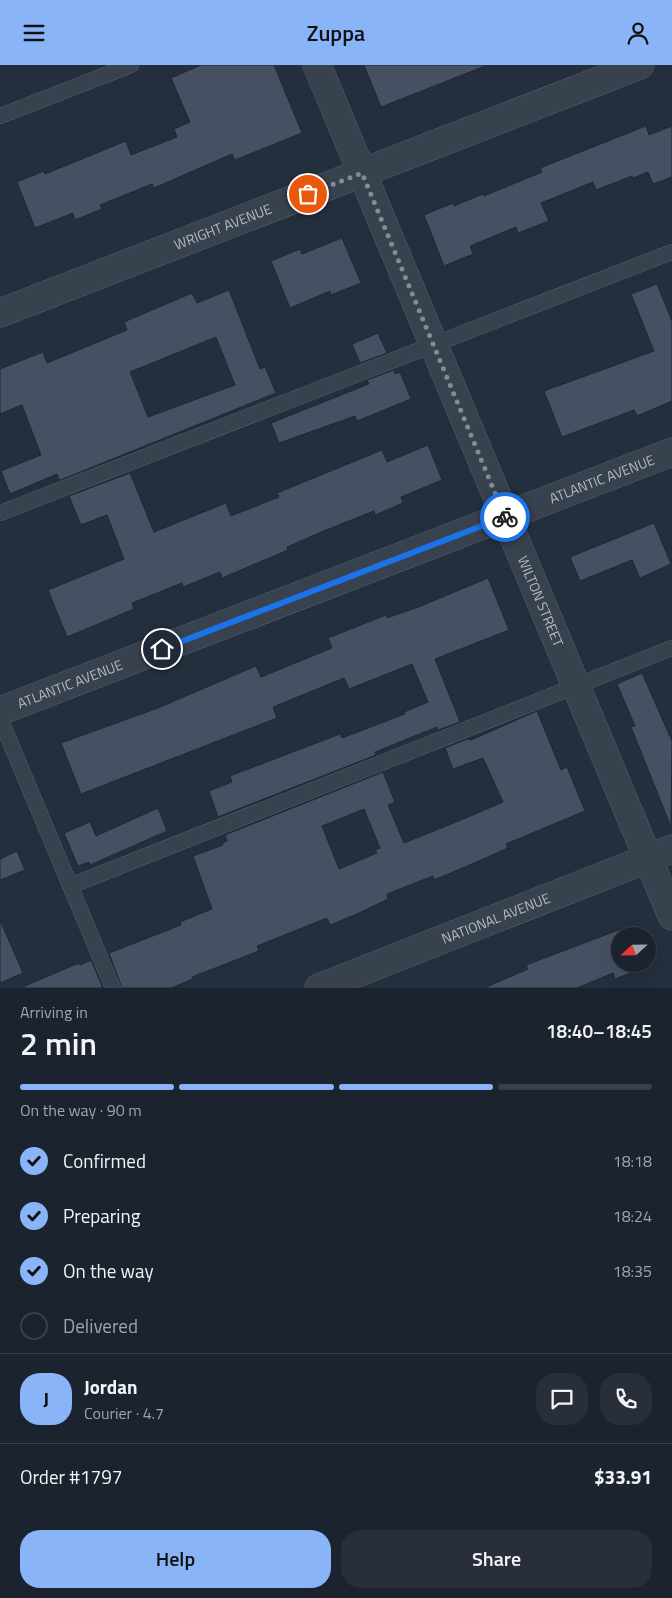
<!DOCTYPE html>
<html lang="en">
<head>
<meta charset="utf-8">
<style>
	:root { --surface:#1b232e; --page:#282f3a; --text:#f1f3f6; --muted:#a0a4aa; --line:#39404a; --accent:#8ab4f8 }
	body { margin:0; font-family:"Titillium Web",sans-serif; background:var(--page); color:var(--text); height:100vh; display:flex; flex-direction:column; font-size:19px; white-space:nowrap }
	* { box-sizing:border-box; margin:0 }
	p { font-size:16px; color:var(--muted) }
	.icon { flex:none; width:28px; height:28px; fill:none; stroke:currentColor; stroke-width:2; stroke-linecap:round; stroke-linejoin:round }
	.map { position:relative; height:923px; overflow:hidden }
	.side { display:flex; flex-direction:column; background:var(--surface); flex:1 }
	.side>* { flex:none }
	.needle { width:32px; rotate:248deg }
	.controls { position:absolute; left:611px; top:862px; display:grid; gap:10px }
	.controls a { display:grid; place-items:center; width:45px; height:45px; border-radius:50%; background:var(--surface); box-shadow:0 5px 20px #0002,0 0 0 1px var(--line); font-size:25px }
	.pin { position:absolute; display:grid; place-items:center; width:42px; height:42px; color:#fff; margin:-21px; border:2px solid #fff; border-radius:50%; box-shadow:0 1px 5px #0007 }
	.courier { position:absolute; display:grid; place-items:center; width:50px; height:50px; margin:-25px; border:4px solid #1a73e8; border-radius:50%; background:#fff; color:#222; box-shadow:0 1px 6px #0007 }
	.headline em { font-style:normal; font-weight:600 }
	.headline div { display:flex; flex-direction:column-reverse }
	.headline { display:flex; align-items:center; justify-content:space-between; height:85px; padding:0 20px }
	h1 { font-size:32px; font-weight:600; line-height:38px }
	.bar { display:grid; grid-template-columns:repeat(4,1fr); gap:8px 5px; align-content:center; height:60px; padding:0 20px }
	.bar i { height:6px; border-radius:4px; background:var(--line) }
	.bar .selected { background:var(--accent) }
	.bar p { grid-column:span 4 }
	.line { display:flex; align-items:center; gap:12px; padding:0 20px; border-top:1px solid var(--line) }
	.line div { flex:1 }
	.round { display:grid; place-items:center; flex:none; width:52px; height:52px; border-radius:20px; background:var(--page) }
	ol { padding:0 20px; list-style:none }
	li { display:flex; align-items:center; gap:15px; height:55px }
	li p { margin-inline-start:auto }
	li .icon { padding:5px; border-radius:50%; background:var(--accent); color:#111; stroke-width:4 }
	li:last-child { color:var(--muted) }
	li i { width:28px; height:28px; border:2px solid var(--line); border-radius:50% }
	.cta { display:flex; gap:10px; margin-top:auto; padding:10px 20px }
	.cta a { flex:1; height:58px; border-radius:20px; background:var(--accent); color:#111; font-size:20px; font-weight:600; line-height:58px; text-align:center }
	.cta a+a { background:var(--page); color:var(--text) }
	header { display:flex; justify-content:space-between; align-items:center; height:65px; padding:0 20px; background:var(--accent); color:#111; font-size:22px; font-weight:600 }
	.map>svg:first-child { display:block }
	.building { fill:#455162; stroke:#1f2835; fill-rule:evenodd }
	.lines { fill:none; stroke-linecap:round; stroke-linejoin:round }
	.service-casing { stroke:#565f6c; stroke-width:16 }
	.minor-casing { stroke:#565f6c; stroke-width:29 }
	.service { stroke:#38414e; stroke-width:15 }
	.minor { stroke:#38414e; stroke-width:28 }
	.done { stroke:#828b98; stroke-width:5; stroke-dasharray:0 9 }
	.route { stroke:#1a73e8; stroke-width:6 }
	.labels { text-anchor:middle; stroke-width:4.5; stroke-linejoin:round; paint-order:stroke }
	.street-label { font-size:14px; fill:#b4bcc9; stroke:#1d2633 }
</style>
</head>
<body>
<header><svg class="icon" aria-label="menu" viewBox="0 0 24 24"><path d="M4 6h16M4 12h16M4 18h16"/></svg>Zuppa<svg class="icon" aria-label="person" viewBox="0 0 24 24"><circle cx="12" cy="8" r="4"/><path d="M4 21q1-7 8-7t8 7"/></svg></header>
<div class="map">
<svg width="672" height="923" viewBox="0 0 672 923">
	<rect width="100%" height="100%" fill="#242f3e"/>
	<path class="building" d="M201,0H274L302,68L235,95L232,89L154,123L152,119L100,140L102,144L75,155L73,148L35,163L17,117L44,106L45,109L126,76L131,90L177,72L174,64L190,57L171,13Z
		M364,0H485V1L381,42Z
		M646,61L649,70L672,61V112L653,119L648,107L633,113L632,111L596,125L593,117L541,138L549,156L518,168L516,162L470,181L473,189L444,201L424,150L453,138L454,141L483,129L484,131L542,107L540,103Z
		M342,173L361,218L331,230L330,226L290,243L271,196L300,184L302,189Z
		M657,219L672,256V336L637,351L634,345L562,372L544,326L654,286L631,229Z
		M229,225L260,304L265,302L276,328L63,414L59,415L57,409L10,429L1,406L41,390L22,340L0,349V304L43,287L47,298L127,265L124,257L192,228L197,238ZM216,272L235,320L148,352L130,307Z
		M378,268L387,288L360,298L352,279Z
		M394,305L395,309L400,307L411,334L357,356L355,351L279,378L271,358L369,319L367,315Z
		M428,380L442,415L401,432L403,438L375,450L374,446L326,465L287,482L288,485L222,513L220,507L183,522L182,518L132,538L134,544L67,572L48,525L124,494L107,450L81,460L69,431L130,408L154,467L226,438L231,451L279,432L277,428L382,385L387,397Z
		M654,458L671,499L640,513L632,495L580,516L570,492Z
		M488,513L509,565L435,594L460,657L438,665L437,662L375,687L376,690L218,752L209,726L232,717L230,711L340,669L342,673L405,649L404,647L428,637L412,599L349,624L344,613L273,642L277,653L81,729L61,678L158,643L256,601L261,612L332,583L328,573L386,550L387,553L421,541Z
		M642,608L672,676L671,762L631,662L635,661L617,619Z
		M537,646L561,705L567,702L585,746L506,779L508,783L465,802L434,815L433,811L387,829L388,834L357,849L330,860L327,853L257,881L259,886L192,912L193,914L171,923H122L109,888L181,860L180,857L212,844L193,791L223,780L222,778L227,776L225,770L383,707L395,737L388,740L404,778L461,755L503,737L483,693L453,704L445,683L467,674L471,675ZM364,744L380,783L375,785L377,788L339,804L322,761Z
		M158,743L167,766L90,800L89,797L78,801L64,768L90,757L96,771Z
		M17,786L25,805L0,815V794Z
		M0,855L23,908L0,918Z
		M629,861L633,871H620V899H645L646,902L615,914L613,908L577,923H484L528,904L526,900Z
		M91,895L103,923H20L79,898L80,900Z"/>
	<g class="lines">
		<defs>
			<path id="service" d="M0,51L131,0
				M0,448L672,187
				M0,653L113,923
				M70,821L672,583"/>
			<g id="minor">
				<path id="s1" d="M317,0L672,851"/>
				<path id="s2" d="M0,248L640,0"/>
				<path id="s3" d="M0,646L672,387"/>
				<path id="s4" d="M319,923L672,784"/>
			</g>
		</defs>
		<use href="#service" class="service-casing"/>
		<use href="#minor" class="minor-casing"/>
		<use href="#service" class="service"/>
		<use href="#minor" class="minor"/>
	</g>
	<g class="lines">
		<path class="done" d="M308,129L362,108L505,452"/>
		<path class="route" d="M162,584L505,452"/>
	</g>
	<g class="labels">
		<g class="street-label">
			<text dy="5" stroke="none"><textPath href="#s2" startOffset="239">WRIGHT AVENUE</textPath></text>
			<text dy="5" stroke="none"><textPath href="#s3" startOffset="645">ATLANTIC AVENUE</textPath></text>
			<text dy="5" stroke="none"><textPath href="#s1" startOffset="581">WILTON STREET</textPath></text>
			<text dy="5" stroke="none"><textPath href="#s3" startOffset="75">ATLANTIC AVENUE</textPath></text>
			<text dy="5" stroke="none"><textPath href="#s4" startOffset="190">NATIONAL AVENUE</textPath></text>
		</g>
	</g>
</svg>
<div class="controls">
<a><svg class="needle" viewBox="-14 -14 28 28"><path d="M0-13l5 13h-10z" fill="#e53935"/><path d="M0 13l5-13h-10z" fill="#a0a4aa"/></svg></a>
</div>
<div class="pin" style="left:308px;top:129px;background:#ea580c"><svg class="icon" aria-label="bag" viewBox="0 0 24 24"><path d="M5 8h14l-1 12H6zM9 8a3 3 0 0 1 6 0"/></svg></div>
<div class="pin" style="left:162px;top:584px;background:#1f2937"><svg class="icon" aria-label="home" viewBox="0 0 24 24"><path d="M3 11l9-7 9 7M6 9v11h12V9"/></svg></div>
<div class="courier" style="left:505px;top:452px"><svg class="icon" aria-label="bike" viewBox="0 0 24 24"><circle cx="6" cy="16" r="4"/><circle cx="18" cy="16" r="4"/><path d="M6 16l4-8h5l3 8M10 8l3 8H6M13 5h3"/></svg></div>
</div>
<section class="side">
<div class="headline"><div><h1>2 min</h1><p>Arriving in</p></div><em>18:40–18:45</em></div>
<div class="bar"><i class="selected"></i><i class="selected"></i><i class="selected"></i><i></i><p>On the way · 90 m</p></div>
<ol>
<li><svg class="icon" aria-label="check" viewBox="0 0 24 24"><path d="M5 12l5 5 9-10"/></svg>Confirmed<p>18:18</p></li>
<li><svg class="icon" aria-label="check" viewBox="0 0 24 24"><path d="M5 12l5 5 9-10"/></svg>Preparing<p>18:24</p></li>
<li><svg class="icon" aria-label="check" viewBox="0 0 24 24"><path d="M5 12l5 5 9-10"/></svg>On the way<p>18:35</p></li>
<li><i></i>Delivered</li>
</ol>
<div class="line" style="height:90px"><b class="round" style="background:var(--accent);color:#111">J</b><div><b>Jordan</b><p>Courier · 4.7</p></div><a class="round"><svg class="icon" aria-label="chat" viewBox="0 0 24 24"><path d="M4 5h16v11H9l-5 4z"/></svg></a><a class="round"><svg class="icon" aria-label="phone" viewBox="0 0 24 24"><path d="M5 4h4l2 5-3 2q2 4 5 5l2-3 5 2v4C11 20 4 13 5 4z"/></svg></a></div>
<div class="line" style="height:65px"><div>Order #1797</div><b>$33.91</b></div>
<div class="cta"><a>Help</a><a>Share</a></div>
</section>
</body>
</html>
